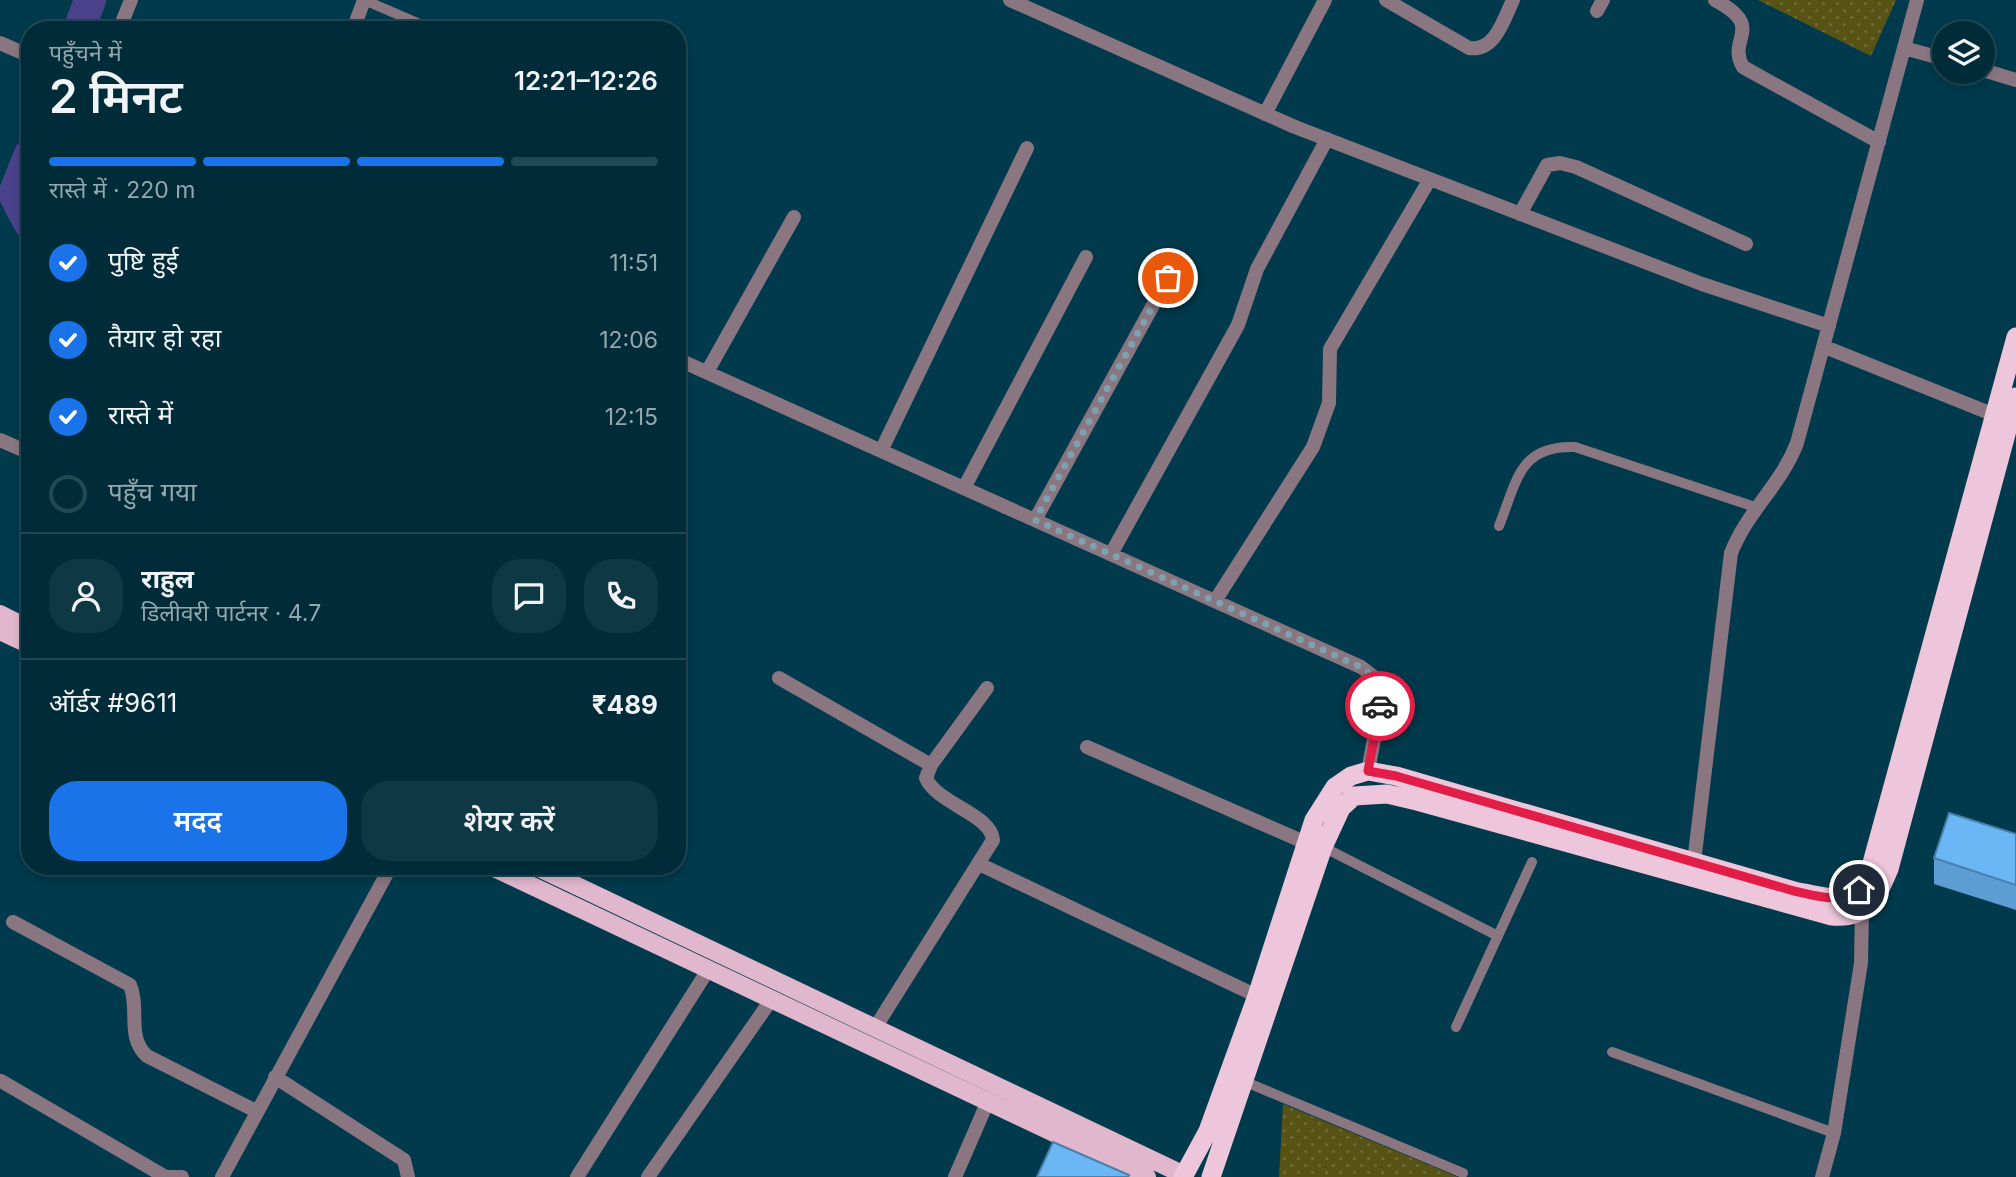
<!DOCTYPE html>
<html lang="hi">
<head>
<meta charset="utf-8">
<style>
	:root { --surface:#002c39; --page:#0e3844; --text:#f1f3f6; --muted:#95a7ae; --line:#224853; --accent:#1a73e8 }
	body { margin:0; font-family:Inter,"Noto Sans Devanagari",sans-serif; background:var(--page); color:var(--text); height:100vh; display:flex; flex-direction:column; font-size:26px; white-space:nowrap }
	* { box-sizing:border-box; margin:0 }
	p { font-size:23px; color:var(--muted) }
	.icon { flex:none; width:38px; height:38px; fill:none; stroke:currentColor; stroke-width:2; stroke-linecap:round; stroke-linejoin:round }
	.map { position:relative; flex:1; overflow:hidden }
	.sheet { position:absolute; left:21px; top:21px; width:665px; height:854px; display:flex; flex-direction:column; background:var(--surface); border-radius:28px; box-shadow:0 4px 10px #0003,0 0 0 2px var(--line) }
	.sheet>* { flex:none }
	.fabs { position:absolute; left:1932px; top:21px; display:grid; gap:14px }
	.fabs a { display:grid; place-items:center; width:63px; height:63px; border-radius:50%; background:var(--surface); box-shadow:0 4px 10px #0003,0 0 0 2px var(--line); font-size:35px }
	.pin { position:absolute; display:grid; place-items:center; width:60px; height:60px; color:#fff; margin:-30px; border:4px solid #fff; border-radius:50%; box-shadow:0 2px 7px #0007 }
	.courier { position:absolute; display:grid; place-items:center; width:70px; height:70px; margin:-35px; border:5px solid #e11d48; border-radius:50%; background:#fff; color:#222; box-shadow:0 2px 9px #0007 }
	.head em { font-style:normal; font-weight:600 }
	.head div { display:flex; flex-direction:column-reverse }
	.head { display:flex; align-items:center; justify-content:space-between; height:119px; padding:0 28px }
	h1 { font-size:46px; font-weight:600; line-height:52px }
	.bar { display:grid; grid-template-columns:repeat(4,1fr); gap:10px 7px; align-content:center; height:84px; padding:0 28px }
	.bar i { height:9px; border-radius:5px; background:var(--line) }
	.bar .current { background:var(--accent) }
	.bar p { grid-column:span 4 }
	.line { display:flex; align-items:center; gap:18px; padding:0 28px; border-top:2px solid var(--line) }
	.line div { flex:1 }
	.round { display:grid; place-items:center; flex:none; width:74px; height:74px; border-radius:28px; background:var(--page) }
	ol { padding:0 28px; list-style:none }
	li { display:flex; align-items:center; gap:21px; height:77px }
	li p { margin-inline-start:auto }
	li .icon { padding:7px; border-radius:50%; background:var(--accent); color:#fff; stroke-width:4 }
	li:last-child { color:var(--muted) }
	li i { width:38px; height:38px; border:4px solid var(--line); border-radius:50% }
	.primary-button { display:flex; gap:14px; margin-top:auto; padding:14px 28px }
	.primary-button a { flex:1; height:80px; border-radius:28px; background:var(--accent); color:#fff; font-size:28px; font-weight:600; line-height:80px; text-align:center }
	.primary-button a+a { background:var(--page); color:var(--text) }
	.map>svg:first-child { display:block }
	.park { fill:url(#park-dots) }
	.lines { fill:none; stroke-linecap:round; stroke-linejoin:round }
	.river { stroke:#4a428b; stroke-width:32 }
	.service { stroke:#8a7680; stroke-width:10 }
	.minor { stroke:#8a7680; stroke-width:14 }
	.tertiary { stroke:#8a7680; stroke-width:14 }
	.primary { stroke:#e0b7cd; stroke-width:18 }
	.trunk { stroke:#eec6db; stroke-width:19 }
	.wall { fill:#5c9dd3 }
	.building { fill:#6bb6f5; stroke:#4b7fac; stroke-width:2 }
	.done { stroke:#7ca1af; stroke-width:7; stroke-dasharray:0 12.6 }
	.route { stroke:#e11d48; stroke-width:9 }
</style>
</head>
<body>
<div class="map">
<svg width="2016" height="1177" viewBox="0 0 2016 1177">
	<defs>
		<pattern id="park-dots" width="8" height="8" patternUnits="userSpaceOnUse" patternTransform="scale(1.75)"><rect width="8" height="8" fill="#575314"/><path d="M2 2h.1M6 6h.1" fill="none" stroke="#6d6b36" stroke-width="1.8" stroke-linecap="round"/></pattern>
	</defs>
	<rect width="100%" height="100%" fill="#003a4c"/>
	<path class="park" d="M1758,0H1896L1871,56Z
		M1283,1104L1458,1177H1279Z"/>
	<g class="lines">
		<path class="river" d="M79,30L90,0
			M30,154L14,194L30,224"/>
		<path class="service" d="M364,0L434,30
			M1499,526C1517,481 1519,445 1575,447L1755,507
			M1323,847L1498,936
			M1456,1027L1532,862
			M1612,1052L1834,1133
			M1241,1080L1463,1173"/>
		<path class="minor" d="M1010,0L1295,127L1702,284L1829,326
			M1386,0L1469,48C1495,52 1504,19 1513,0
			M1715,0C1767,28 1726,38 1743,67L1879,142
			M1597,11L1603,0
			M119,30L131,0
			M353,30L364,0
			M0,43L30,56
			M1904,48L1944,59
			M1983,70L2016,80
			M1265,114L1325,0
			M1520,214L1547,165L1560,163L1576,167L1746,244
			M1825,347L2002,418
			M677,359L1361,667L1377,679L1381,702L1368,771
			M707,372L794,217
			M0,440L30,453
			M881,451L1027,148
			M964,488L1086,257
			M1035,520L1168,278
			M1111,554L1238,325L1257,269L1327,139
			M1215,601L1313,447L1329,403L1330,349L1430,179
			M779,678L931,765
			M1087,747L1304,842
			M1694,862L1731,553C1748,510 1781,485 1797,443L1917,0
			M979,864L1257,996
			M13,922L130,985C140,1009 126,1037 147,1056L256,1111
			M875,1028L993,840C991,814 937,804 926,778L931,765L987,688
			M275,1077L404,1160L408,1177
			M1,1081L164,1176
			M159,1177H182
			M222,1177L391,866
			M577,1177L708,970
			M648,1177L771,1000
			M955,1177L988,1101"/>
		<path class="tertiary" d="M1822,1177L1834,1133L1861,963L1862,911"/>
		<path class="primary" d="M0,614L30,629
			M0,631L30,645
			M490,866L1147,1177
			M535,866L1184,1175"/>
		<path class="trunk" d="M1183,1177L1208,1131L1257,996L1314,820L1335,787L1351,776L1368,771L1396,776L1794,891C1836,899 1854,909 1872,863L2016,337
			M1211,1177L1323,847L1341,808L1354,796L1387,794L1417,801L1832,916C1868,919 1876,899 1889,869L2016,397"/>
	</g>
	<path class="wall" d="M2016,834V910L1934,884V858Z"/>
	<path class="building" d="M1949,813L2016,834V885L1934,858Z
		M1053,1142L1129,1175L1128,1177H1037Z"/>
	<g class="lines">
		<path class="done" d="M1168,278L1035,520L1361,667L1377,679L1380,706"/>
		<path class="route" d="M1380,706L1368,771L1396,776L1794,891C1817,896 1838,904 1859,890"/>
	</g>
</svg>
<div class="fabs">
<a><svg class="icon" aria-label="layers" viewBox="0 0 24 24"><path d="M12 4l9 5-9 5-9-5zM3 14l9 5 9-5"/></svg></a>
</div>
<div class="pin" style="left:1168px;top:278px;background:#ea580c"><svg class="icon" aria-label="bag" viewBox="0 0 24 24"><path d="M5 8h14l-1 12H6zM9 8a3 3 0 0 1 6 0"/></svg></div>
<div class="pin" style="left:1859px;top:890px;background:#1f2937"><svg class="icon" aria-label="home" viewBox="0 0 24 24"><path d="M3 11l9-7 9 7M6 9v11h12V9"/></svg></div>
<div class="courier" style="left:1380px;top:706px"><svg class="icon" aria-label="car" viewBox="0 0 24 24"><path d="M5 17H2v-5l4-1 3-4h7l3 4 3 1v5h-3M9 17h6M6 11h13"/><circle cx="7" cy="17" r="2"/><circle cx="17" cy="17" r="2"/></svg></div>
<section class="sheet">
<div class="head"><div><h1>2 मिनट</h1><p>पहुँचने में</p></div><em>12:21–12:26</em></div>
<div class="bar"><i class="current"></i><i class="current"></i><i class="current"></i><i></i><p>रास्ते में · 220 m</p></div>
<ol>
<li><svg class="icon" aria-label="check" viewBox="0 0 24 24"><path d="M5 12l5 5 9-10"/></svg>पुष्टि हुई<p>11:51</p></li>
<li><svg class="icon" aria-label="check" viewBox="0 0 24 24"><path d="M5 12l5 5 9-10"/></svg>तैयार हो रहा<p>12:06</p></li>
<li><svg class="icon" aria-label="check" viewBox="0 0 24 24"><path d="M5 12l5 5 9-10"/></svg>रास्ते में<p>12:15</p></li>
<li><i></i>पहुँच गया</li>
</ol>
<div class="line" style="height:126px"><a class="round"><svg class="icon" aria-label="person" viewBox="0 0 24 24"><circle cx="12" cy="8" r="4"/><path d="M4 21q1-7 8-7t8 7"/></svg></a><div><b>राहुल</b><p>डिलीवरी पार्टनर · 4.7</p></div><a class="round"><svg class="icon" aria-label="chat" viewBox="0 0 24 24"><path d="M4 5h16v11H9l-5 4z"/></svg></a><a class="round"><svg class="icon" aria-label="phone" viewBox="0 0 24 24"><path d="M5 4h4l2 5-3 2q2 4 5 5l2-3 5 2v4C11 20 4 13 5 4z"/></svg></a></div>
<div class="line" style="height:91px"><div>ऑर्डर #9611</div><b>₹489</b></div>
<div class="primary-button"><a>मदद</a><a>शेयर करें</a></div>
</section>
</div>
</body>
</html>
